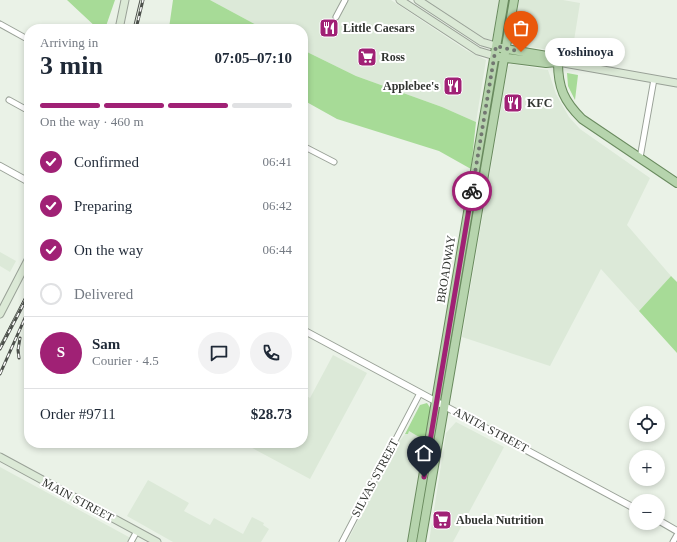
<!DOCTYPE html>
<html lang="en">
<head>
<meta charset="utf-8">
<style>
	:root { --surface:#fff; --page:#f2f2f3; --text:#1f2937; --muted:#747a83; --line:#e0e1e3; --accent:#a02175 }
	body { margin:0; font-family:Georgia,serif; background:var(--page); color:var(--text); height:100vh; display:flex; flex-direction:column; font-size:15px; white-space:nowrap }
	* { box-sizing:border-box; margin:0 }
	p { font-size:13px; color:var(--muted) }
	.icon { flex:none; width:22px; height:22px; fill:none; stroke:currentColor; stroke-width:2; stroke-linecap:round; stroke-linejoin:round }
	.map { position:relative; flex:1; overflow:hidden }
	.drawer { position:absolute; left:24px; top:24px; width:284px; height:424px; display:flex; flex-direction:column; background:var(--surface); border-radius:16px; box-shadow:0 2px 6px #0003 }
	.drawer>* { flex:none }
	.controls { position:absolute; left:629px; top:406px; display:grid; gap:8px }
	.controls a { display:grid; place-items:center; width:36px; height:36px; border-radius:50%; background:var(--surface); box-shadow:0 2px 6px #0003; font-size:20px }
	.pin { position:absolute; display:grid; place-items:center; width:34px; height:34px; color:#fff; margin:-41px -17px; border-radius:50% 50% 50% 0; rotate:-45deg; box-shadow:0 0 4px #0007 }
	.pin .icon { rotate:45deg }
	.courier { position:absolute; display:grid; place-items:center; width:40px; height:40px; margin:-20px; border:3px solid #a02175; border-radius:50%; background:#fff; color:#222; box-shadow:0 1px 5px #0007 }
	.bubble { position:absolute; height:28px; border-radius:14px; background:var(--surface); box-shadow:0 2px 6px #0003; font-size:13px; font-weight:700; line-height:28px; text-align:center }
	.summary em { font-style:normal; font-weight:700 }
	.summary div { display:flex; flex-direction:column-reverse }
	.summary { display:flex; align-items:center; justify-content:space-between; height:68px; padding:0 16px }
	h1 { font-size:26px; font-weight:700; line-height:30px }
	.bar { display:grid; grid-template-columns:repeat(4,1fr); gap:6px 4px; align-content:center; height:48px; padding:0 16px }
	.bar i { height:5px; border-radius:3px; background:var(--line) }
	.bar .on { background:var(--accent) }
	.bar p { grid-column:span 4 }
	.line { display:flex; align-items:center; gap:10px; padding:0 16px; border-top:1px solid var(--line) }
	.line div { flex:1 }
	.round { display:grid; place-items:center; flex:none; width:42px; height:42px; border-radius:21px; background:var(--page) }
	ol { padding:0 16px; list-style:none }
	li { display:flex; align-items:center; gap:12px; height:44px }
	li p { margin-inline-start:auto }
	li .icon { padding:4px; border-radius:50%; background:var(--accent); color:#fff; stroke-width:4 }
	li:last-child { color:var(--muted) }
	li i { width:22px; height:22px; border:2px solid var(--line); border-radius:50% }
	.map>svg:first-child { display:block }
	.built { fill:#dce9d8 }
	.green { fill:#a7db97 }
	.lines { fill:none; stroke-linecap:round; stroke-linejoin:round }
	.minor-casing { stroke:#99a197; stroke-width:7 }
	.tertiary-casing { stroke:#99a197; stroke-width:8 }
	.secondary-casing { stroke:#99a197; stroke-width:9 }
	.primary-casing { stroke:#698a5e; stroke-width:10 }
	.minor { stroke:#fff; stroke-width:5 }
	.tertiary { stroke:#fff; stroke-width:6 }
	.secondary { stroke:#dbe9d6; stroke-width:7 }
	.primary { stroke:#b6d4ad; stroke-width:8 }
	.tram { stroke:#4d514c; stroke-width:1 }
	.rail-casing { stroke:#4d514c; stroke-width:3 }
	.rail { stroke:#fff; stroke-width:1.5; stroke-dasharray:4.5; stroke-linecap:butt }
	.done { stroke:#727771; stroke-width:4; stroke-dasharray:0 7.2 }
	.route { stroke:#a02175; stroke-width:5 }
	.labels { text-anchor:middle; stroke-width:4; stroke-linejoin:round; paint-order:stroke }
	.poi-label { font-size:12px; font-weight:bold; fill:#323531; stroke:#fff; text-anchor:start }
	.street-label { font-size:12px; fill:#323531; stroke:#fff }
</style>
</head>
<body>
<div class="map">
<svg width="677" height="542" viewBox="0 0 677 542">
	<rect width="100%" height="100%" fill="#eaf2e7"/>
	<path class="built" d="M210,0H391L466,50L486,60L476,122L442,107L356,76L303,50V29H264Z
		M425,0H499L492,40L484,38L461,25Z
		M519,0H563L580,3L572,53L515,45L512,40Z
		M511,64L548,70L556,94L569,117L580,129L650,178L627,225L671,276L639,311L601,269L550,366L462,337L508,66Z
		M0,252L16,261L10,272L0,266Z
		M333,355L367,373L310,479L243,443H303V394L310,398Z
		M456,422L504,447L453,542H429L446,433Z
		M409,431L419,437L418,443H425L409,542H347L396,446L405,434H408Z
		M0,467L138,542H0Z
		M148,480L189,503L184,511L210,525L214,518L243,534L252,517L264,523L263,525L269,529L261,542H173L127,516Z"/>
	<path class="green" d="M67,0H115L105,29H98Z
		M173,0H210L264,29H170L169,28Z
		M303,50L356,76L442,107L476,122L471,169L439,151L337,119L303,100Z
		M567,73L578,75L575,100L568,86Z
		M671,276L677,282V353L639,311Z
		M427,403L431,409L425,443H418L416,440L419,437L409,431L408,434H405L420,405Z"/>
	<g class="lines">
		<defs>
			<path id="minor" d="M336,17L345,0
				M0,24L29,40
				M9,100L29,111
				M303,146L334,162
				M640,158L654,79
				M131,542L137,531
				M342,542L420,393
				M673,542L677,535"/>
			<path id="tertiary" d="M0,166L29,182
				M303,330L636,509
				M658,520L677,531"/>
			<path id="secondary" d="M400,0L478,51L495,56
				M418,0L482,42L496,46
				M119,29L125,0
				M558,62L677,83
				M0,314L29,258
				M0,457L157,542"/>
			<path id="primary" d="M501,48L547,56L558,62
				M499,57L546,63L557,62
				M558,62C558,88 564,101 582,119L677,183
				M412,542L504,0
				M421,542L514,0"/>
		</defs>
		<use href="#minor" class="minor-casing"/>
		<use href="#tertiary" class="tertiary-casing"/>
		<use href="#secondary" class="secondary-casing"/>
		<use href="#primary" class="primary-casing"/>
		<use href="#minor" class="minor"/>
		<use href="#tertiary" class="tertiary"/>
		<use href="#secondary" class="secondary"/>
		<use href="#primary" class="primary"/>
		<path class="tram" d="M133,29L140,0
			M0,345L29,289"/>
		<defs>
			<path id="rail" d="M136,29L143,0
				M0,349L29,294
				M19,358L18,350L20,338
				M0,374L29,309"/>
		</defs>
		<use href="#rail" class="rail-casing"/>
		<use href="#rail" class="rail"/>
	</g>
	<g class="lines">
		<path class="done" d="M472,191L496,46L521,52"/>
		<path class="route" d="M424,477L472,191"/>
	</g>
	<defs>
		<symbol id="restaurant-square" viewBox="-11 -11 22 22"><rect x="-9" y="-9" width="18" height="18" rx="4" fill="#a02175" stroke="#fff"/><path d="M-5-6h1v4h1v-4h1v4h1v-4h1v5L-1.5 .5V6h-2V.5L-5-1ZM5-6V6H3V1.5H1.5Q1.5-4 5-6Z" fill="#fff"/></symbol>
		<symbol id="supermarket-square" viewBox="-11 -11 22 22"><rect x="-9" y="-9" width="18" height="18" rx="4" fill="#a02175" stroke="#fff"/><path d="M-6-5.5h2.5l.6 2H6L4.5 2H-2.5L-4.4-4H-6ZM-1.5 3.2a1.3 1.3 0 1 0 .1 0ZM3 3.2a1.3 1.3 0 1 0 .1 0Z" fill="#fff"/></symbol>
	</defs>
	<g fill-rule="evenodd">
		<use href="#restaurant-square" x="318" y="17" width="22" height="22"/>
		<use href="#supermarket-square" x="356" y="46" width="22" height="22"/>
		<use href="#restaurant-square" x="442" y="75" width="22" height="22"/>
		<use href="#restaurant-square" x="502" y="92" width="22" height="22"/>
		<use href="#supermarket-square" x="431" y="509" width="22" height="22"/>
	</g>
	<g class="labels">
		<g class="poi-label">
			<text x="343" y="32">Little Caesars</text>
			<text x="381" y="61">Ross</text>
			<text x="439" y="90" text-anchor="end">Applebee's</text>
			<text x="527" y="107">KFC</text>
			<text x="456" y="524">Abuela Nutrition</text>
		</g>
		<g class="street-label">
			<text transform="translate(446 269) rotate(-81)" y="4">BROADWAY</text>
			<text transform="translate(491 430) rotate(28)" y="4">ANITA STREET</text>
			<text transform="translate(375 478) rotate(-62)" y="4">SILVAS STREET</text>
			<text transform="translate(78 500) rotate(28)" y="4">MAIN STREET</text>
		</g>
	</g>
</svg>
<div class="controls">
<a><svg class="icon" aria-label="locate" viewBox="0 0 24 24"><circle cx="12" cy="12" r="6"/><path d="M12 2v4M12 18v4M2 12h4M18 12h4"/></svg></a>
<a>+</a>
<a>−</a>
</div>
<div class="pin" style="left:521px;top:52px;background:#ea580c"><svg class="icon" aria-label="bag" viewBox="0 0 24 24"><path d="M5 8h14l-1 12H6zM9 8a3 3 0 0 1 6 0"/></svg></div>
<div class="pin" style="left:424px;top:477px;background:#1f2937"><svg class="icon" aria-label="home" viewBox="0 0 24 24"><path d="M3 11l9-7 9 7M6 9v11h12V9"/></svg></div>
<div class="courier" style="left:472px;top:191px"><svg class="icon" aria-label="bike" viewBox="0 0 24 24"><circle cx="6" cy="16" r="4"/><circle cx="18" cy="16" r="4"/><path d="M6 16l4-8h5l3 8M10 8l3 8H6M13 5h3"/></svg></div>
<div class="bubble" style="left:545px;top:38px;width:80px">Yoshinoya</div>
<section class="drawer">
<div class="summary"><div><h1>3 min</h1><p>Arriving in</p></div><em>07:05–07:10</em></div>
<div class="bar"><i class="on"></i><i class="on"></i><i class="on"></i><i></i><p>On the way · 460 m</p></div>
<ol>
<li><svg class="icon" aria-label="check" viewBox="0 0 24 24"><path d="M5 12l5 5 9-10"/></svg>Confirmed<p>06:41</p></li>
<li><svg class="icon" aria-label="check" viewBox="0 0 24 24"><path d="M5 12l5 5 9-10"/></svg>Preparing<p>06:42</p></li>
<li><svg class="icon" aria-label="check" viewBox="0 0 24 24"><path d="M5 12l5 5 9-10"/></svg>On the way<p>06:44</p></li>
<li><i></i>Delivered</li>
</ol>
<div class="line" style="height:72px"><b class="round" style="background:var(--accent);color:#fff">S</b><div><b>Sam</b><p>Courier · 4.5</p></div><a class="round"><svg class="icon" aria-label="chat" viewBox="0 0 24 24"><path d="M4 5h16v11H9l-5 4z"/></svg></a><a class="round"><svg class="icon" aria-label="phone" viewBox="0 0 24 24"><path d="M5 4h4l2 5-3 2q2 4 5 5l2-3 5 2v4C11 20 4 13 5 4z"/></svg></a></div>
<div class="line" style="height:52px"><div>Order #9711</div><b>$28.73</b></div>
</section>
</div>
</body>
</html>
